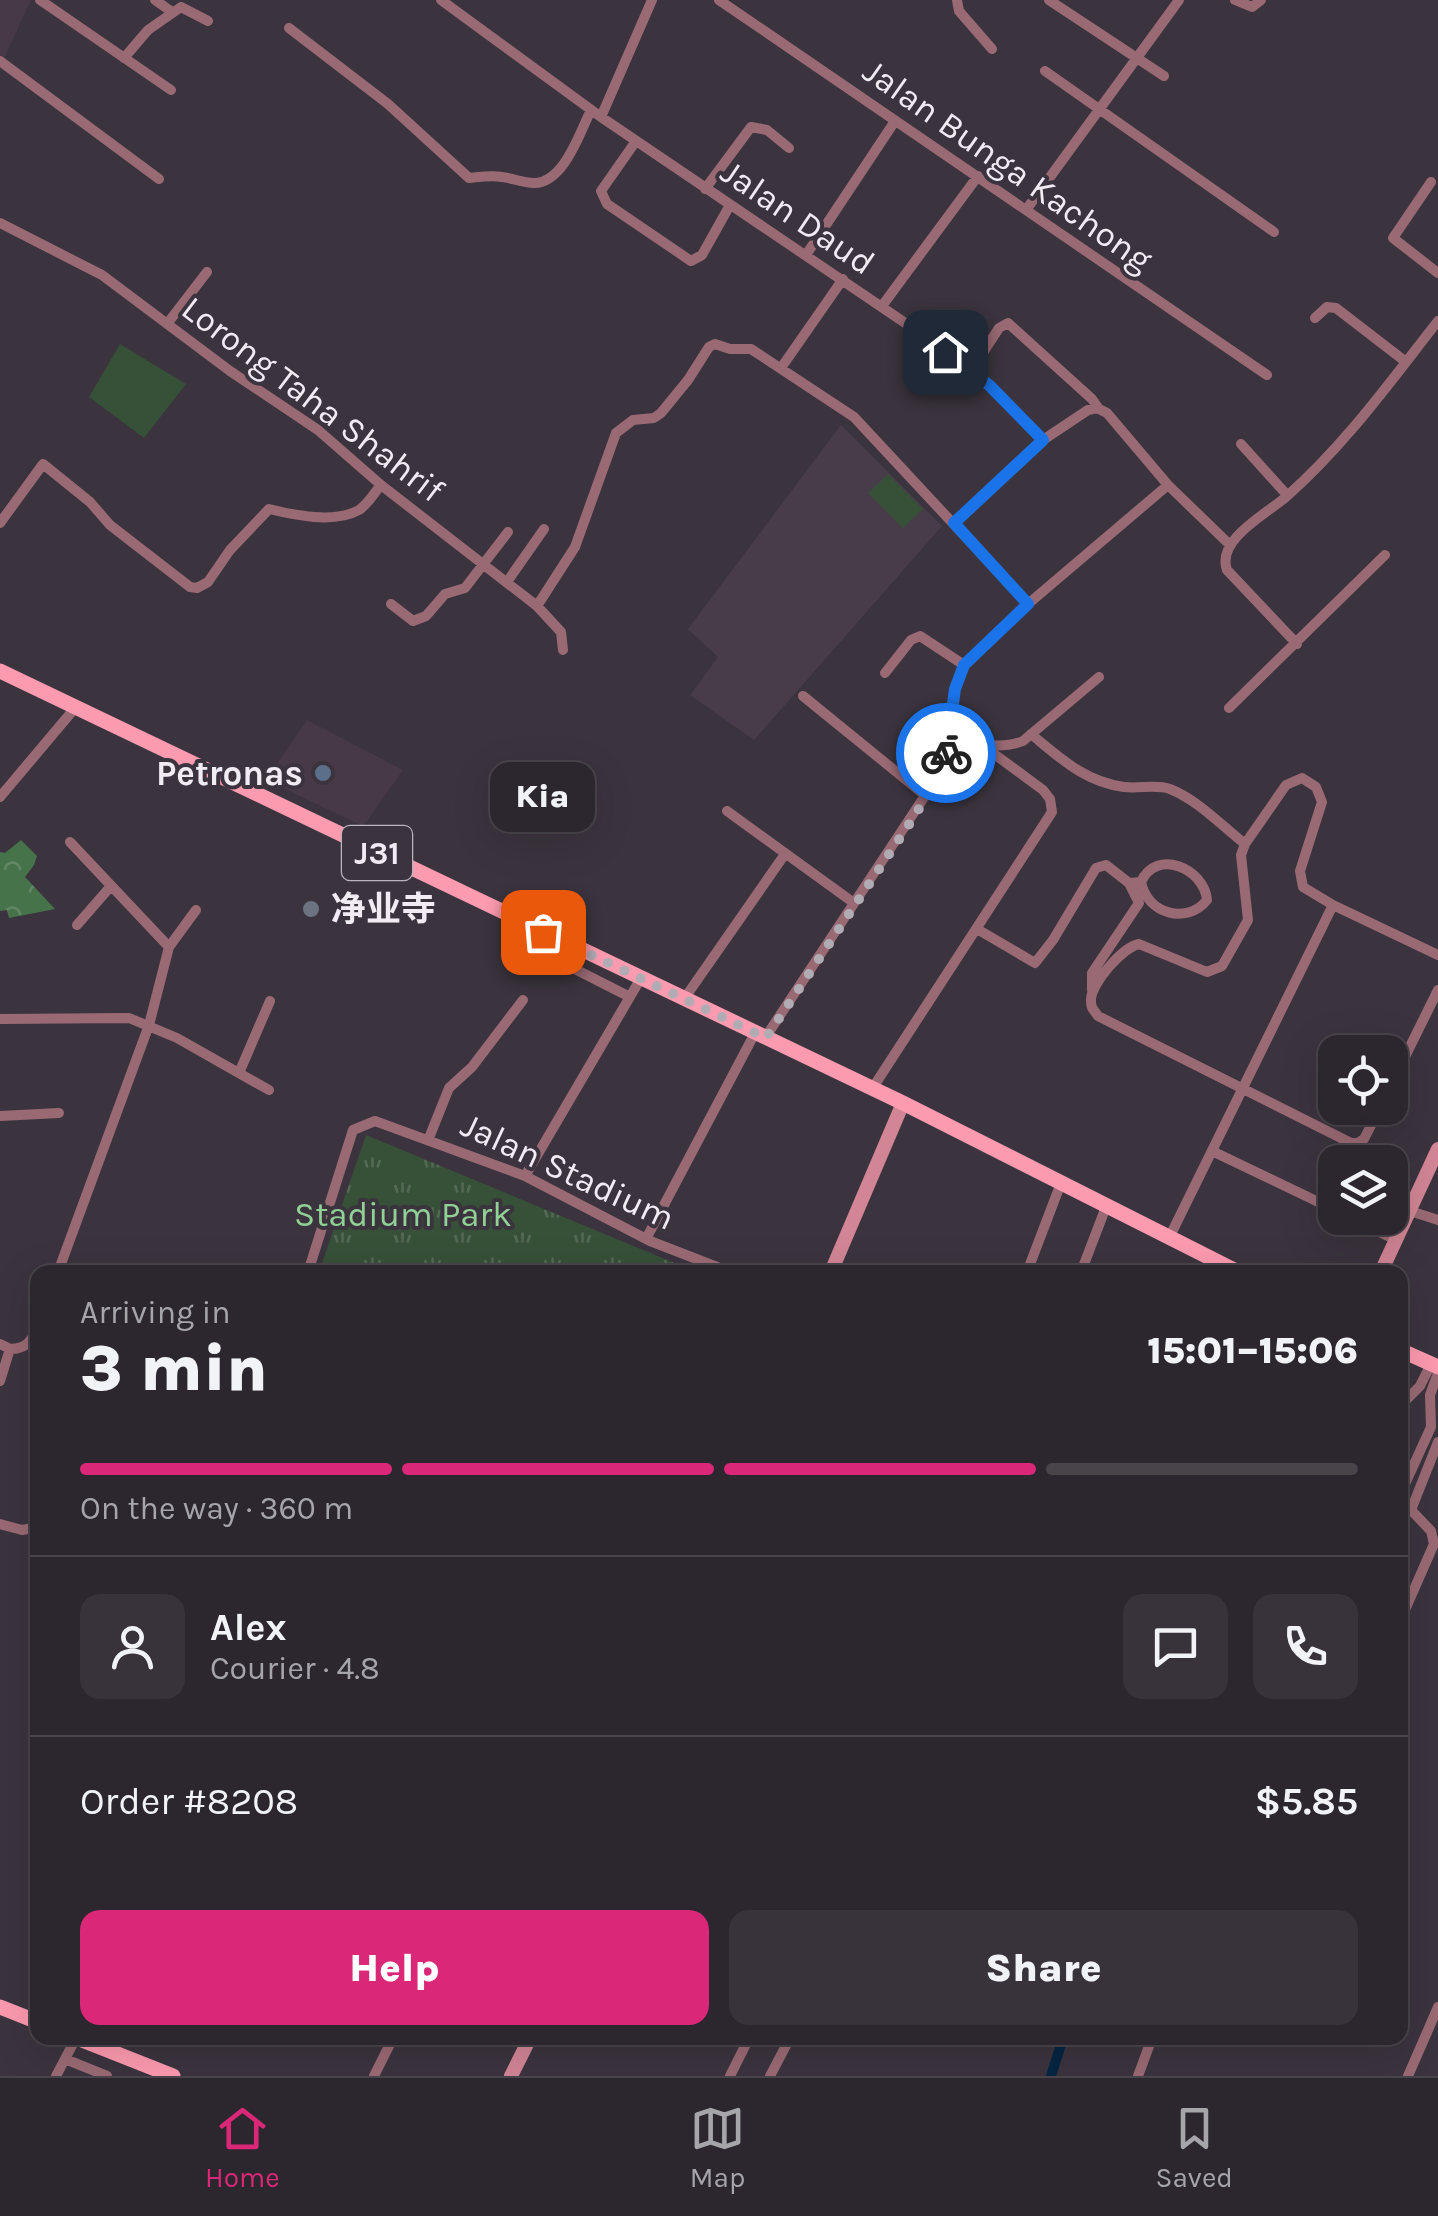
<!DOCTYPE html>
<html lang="en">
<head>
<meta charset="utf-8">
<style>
	:root { --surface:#2c272e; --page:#38333a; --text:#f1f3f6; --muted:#a6a5aa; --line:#48444a; --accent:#db2777 }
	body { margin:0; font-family:Karla,"Noto Sans SC",sans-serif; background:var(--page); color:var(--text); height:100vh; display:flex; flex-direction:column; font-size:38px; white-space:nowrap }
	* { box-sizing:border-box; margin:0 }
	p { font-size:32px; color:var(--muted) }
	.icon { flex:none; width:55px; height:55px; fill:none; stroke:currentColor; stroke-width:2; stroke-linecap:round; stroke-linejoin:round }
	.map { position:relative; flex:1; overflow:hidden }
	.panel { position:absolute; left:30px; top:1265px; width:1378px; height:780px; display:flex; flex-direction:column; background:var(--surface); border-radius:20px; box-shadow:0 10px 40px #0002,0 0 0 2px var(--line) }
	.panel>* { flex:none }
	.controls { position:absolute; left:1318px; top:1035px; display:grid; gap:20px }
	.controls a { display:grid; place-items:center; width:90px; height:90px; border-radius:20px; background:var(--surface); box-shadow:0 10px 40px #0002,0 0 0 2px var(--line); font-size:50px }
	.pin { position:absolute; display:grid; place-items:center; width:85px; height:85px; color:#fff; margin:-42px; border-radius:20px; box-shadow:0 5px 15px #0006 }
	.courier { position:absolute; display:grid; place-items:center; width:100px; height:100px; margin:-50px; border:8px solid #1a73e8; border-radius:50%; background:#fff; color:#222; box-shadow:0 2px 12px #0007 }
	.bubble { position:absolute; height:70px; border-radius:20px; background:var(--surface); box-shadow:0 10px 40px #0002,0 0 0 2px var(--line); font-size:32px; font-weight:800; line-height:70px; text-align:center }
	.headline em { font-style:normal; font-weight:800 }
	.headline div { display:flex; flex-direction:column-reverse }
	.headline { display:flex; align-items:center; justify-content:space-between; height:170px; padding:0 50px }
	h1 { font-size:65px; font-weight:800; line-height:75px }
	.bar { display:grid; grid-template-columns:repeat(4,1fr); gap:15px 10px; align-content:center; height:120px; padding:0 50px }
	.bar i { height:12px; border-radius:8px; background:var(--line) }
	.bar .selected { background:var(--accent) }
	.bar p { grid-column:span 4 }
	.line { display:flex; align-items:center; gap:25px; padding:0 50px; border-top:2px solid var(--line) }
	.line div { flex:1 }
	.round { display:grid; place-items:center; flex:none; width:105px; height:105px; border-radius:20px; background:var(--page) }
	.cta { display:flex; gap:20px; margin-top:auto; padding:20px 50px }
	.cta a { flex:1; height:115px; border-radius:20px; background:var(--accent); color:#fff; font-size:40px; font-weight:800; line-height:115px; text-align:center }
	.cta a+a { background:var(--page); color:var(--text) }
	.tab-bar { display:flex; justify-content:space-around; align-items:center; height:140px; border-top:2px solid var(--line); background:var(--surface); font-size:28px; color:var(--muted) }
	.tab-bar a { display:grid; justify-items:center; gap:5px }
	.tab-bar .selected { color:var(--accent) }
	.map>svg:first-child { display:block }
	.commercial { fill:#483946 }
	.built { fill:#483c4b }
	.grass { fill:#375038 }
	.forest { fill:url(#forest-crowns) }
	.park { fill:url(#park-tufts) }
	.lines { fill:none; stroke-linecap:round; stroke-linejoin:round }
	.canal { stroke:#052541; stroke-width:10 }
	.street { stroke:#9a6a74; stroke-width:10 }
	.secondary { stroke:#d18595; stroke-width:14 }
	.primary { stroke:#fc9aaf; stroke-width:15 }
	.done { stroke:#b1acb4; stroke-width:10; stroke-dasharray:0 18 }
	.route { stroke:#1a73e8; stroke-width:12 }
	.service-dot { fill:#5c6f8a; stroke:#3b343e; stroke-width:4 }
	.worship-dot { fill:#6b7280; stroke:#3b343e; stroke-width:4 }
	.labels { text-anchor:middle; stroke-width:8; stroke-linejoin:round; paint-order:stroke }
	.shield { fill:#3b343e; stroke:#bab5bd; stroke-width:2.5 }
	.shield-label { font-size:32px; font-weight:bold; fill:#f1ecf3 }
	.street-label { font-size:35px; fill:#f1ecf3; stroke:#3b343e }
	.poi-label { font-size:35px; font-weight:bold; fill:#f1ecf3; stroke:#3b343e; text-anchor:end }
	.park-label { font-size:35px; fill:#90d295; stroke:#3b343e }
</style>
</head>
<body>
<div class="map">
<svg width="1438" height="2076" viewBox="0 0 1438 2076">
	<defs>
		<pattern id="forest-crowns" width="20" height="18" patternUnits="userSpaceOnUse" patternTransform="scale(2.5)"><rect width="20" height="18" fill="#47734a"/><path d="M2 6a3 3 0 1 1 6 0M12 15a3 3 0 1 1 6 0" fill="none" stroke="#628765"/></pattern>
		<pattern id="park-tufts" width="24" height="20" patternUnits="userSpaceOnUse" patternTransform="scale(2.5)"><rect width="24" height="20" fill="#375038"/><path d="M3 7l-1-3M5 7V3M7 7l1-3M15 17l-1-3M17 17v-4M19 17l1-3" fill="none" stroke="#546955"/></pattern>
	</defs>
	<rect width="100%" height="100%" fill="#3b343e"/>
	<path class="commercial" d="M0,0H31L0,67Z
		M307,720L403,770L363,826L266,780Z"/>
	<path class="built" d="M841,425L942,526L754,740L690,695L718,657L688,629Z"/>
	<path class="grass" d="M120,344L186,384L144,438L89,397Z
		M888,474L923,509L903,528L868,493Z"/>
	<path class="forest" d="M21,840L37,856L34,865L25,877L55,909L9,918L7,910L0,911V852L5,853Z"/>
	<path class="park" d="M366,1135L696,1272H319Z"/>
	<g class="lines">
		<path class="canal" d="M1051,2076L1063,2038"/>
		<path class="street" d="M40,0L171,90
			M155,0L172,12
			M441,0L601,117L920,333L989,385L1043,440
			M719,0L1267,375
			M957,0L959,11L992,49
			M1049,0L1164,76
			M1235,0L1252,7L1261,0
			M289,28L388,104L469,178C480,177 491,175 502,177C512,178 523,183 534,183C564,183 580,132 591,110
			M124,58L148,30L181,7L208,21
			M0,61L159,179
			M1045,71L1274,232
			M601,117L652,0
			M636,141L601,191L607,204L691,261L702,255L730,205
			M1431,182L1393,238L1438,273
			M705,189L751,127L767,130L789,148
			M1026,210L1179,0
			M0,223L102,275L230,371L318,430L381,485L537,606L561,632L563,650
			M806,255L895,121
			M882,306L978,176
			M1315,318L1327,307L1336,308L1406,362
			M167,324L207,272
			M781,368L843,279
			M971,371L999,328L1008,323L1092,399L1099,409
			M1241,444L1287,495
			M1168,485L1229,544
			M0,523L43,464L90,502L110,525L190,587L197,588L208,582L230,550L269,509C294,515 334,524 359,510C368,504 374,493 381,485
			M507,582L544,529
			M391,604L413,621L426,616L445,594L465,588L508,532
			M537,606L575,547L616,433L633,420L654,418L661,413L688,380L709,347L715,344L730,349H751L854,417L1028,604
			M1297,644L1227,570C1216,540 1266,514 1286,497C1345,445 1390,382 1438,321
			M885,673L911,640L920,636L964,665
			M803,696L926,796
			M1229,708L1385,555
			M1031,734C1060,758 1085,782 1124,787C1139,789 1156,784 1170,789C1198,800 1222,826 1245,844
			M949,736C973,742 999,751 1023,741L1099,677
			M0,797L75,708
			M727,811L854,903
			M70,842L169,947
			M1129,883L1141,882C1156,848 1204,868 1207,900C1187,925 1147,914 1141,882
			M515,919L506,936L508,940L559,961L630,997
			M77,925L111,886
			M977,929L1035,963L1053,940L1096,868L1106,865L1129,883L1139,903L1092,973V990
			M684,999L785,854
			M0,1019L129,1018L177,1038L269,1090
			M765,1038L944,767L955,689L964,665L1028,604L1168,485L1107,413L1097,408L1088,410L1043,440L954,523
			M239,1073L270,1001
			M1390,1087L1438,990
			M872,1089L1052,812L1050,799L1043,790L982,745
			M1380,1108L1364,1139L1358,1143H1351L1098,1016C1094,1010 1091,1009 1091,1001C1090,984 1123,947 1139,944L1207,972L1222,966L1248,920L1241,855L1245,844L1286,785L1302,778L1316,787L1322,802L1300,871L1303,887L1333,905L1438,955
			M0,1116L59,1113
			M429,1138L449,1088L472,1067L523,1000
			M1212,1151L1335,1210
			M525,1176L641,978
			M1410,1211L1438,1220
			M1351,1218L1396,1240
			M1169,1238L1333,905
			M646,1239L755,1033
			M58,1272L149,1025L169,947L196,910
			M308,1272L353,1130L375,1121L525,1176L650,1241L730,1272
			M1027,1272L1061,1183
			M1081,1272L1106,1207
			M0,1344L10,1349L0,1381
			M10,1349C27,1349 31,1341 38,1327
			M1400,1406L1420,1386L1431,1364
			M1400,1495L1431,1427L1430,1395L1438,1373
			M0,1524L22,1530L38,1527
			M1401,1619L1434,1544L1431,1531L1411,1510L1438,1442
			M638,2038L645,2041
			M65,2059L107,2076
			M56,2076L76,2038
			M374,2076L393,2038
			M730,2076L749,2038
			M770,2076L790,2038
			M1138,2076L1152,2038
			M1408,2076L1438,2007"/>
		<path class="secondary" d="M831,1272L903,1103
			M1381,1272L1438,1149
			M511,2076L530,2038"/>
		<path class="primary" d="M0,671L903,1103L1238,1272
			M1400,1350L1438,1367
			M0,2007L38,2022
			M77,2038L173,2076"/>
	</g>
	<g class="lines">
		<path class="done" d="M543,932L766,1038L914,817L944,767L946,753"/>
		<path class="route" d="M945,352L989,385L1043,440L954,523L1028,604L964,665L955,689L946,753"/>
	</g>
	<circle class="service-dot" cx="323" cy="773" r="10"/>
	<circle class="worship-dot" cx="311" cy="909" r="10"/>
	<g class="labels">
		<rect class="shield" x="342" y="826" width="70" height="54" rx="8"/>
		<g class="shield-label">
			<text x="377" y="864">J31</text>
		</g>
		<g class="street-label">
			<text transform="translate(1008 165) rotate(35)" y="12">Jalan Bunga Kachong</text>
			<text transform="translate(798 217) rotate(34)" y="12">Jalan Daud</text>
			<text transform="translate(313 399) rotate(37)" y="12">Lorong Taha Shahrif</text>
			<text transform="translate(568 1171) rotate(25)" y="12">Jalan Stadium</text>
		</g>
		<g class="poi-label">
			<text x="303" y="785">Petronas</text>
			<text x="331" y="921" text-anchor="start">净业寺</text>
		</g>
		<g class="park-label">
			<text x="403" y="1226">Stadium Park</text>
		</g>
	</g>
</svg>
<div class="controls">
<a><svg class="icon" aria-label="locate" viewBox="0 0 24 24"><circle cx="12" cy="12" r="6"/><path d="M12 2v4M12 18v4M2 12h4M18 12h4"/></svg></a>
<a><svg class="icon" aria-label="layers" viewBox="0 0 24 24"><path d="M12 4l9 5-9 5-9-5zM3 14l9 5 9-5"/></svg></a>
</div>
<div class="pin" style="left:543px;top:932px;background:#ea580c"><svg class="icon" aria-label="bag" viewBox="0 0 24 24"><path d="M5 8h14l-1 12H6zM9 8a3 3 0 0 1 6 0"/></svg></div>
<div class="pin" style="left:945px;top:352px;background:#1f2937"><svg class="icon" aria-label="home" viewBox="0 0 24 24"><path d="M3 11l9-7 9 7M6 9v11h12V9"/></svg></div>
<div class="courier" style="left:946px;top:753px"><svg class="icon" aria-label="bike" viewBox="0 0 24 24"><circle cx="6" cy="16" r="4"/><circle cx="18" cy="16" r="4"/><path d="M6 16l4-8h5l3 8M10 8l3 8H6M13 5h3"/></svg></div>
<div class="bubble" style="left:490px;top:762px;width:105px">Kia</div>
<section class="panel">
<div class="headline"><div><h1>3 min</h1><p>Arriving in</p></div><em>15:01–15:06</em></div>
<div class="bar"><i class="selected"></i><i class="selected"></i><i class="selected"></i><i></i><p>On the way · 360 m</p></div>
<div class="line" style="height:180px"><a class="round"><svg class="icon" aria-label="person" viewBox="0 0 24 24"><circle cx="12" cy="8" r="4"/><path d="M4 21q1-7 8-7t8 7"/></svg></a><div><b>Alex</b><p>Courier · 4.8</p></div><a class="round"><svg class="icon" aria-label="chat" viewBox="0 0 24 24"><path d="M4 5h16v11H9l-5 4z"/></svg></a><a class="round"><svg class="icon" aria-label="phone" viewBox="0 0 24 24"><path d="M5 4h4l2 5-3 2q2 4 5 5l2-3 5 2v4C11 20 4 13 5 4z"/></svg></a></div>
<div class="line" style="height:130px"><div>Order #8208</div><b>$5.85</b></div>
<div class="cta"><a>Help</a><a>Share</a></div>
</section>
</div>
<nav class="tab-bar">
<a class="selected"><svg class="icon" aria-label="home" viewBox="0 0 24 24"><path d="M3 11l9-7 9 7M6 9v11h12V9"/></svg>Home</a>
<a><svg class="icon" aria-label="map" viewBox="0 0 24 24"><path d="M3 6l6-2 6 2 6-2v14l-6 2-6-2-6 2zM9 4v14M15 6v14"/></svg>Map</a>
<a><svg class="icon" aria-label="saved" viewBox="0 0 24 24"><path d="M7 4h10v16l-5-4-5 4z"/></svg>Saved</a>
</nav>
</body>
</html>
